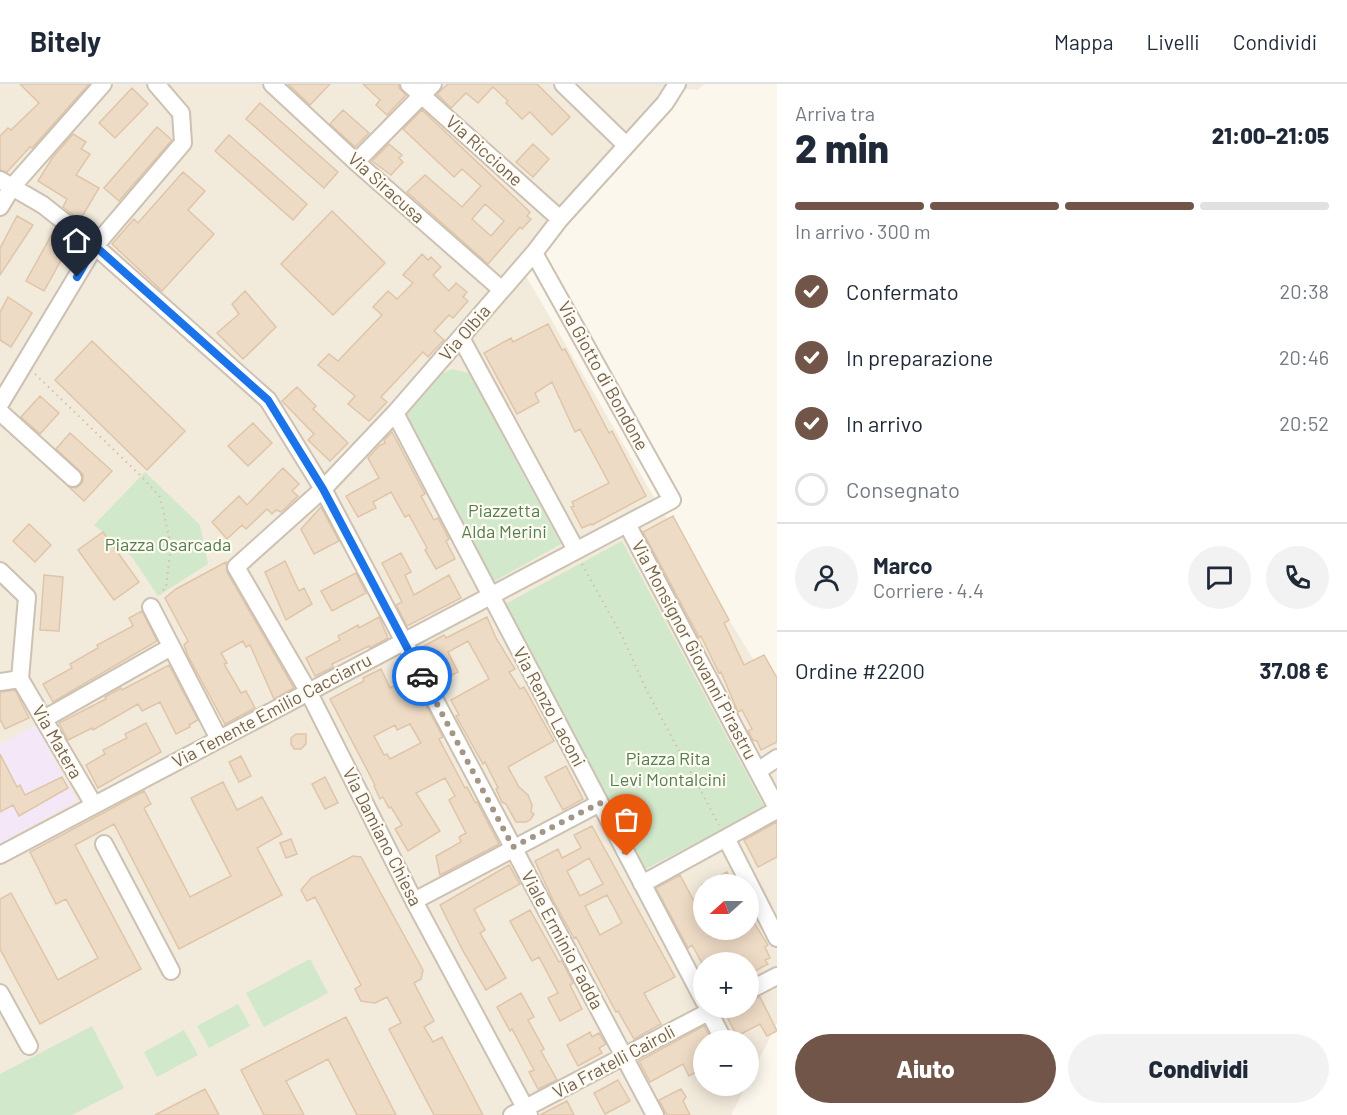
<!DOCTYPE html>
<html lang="it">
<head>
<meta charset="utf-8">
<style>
	:root { --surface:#fff; --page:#f2f2f3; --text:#1f2937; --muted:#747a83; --line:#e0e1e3; --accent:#725549 }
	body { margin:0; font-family:Barlow,sans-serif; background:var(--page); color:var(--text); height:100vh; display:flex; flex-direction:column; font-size:22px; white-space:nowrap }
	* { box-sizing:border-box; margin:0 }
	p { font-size:20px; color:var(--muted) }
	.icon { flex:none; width:33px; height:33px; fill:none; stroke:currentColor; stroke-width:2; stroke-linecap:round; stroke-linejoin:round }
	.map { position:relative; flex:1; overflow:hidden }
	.side { display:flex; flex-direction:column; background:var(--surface); width:570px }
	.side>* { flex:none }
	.needle { width:39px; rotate:249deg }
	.tools { position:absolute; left:693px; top:790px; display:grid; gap:12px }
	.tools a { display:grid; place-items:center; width:66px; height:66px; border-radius:50%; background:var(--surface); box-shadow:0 3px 15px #0003; font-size:30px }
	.pin { position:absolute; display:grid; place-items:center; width:51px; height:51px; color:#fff; margin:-62px -26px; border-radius:50% 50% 50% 0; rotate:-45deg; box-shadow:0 0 6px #0007 }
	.pin .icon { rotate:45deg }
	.courier { position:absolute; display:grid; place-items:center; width:60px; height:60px; margin:-30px; border:4px solid #1a73e8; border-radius:50%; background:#fff; color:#222; box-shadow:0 2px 8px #0007 }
	.headline em { font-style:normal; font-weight:800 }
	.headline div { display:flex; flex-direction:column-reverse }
	.headline { display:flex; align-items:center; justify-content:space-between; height:102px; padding:0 18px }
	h1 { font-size:39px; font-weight:800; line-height:45px }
	.bar { display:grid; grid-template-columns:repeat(4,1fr); gap:9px 6px; align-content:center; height:72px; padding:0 18px }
	.bar i { height:8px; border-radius:4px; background:var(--line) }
	.bar .on { background:var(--accent) }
	.bar p { grid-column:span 4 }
	.line { display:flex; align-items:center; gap:15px; padding:0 18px; border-top:2px solid var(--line) }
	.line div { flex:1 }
	.round { display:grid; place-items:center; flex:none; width:63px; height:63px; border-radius:32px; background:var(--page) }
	ol { padding:0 18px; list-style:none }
	li { display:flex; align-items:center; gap:18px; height:66px }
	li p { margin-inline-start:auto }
	li .icon { padding:6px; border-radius:50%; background:var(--accent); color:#fff; stroke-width:4 }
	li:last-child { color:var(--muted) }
	li i { width:33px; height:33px; border:3px solid var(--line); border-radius:50% }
	.cta { display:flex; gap:12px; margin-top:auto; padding:12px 18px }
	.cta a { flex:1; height:69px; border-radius:36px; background:var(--accent); color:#fff; font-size:24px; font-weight:800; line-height:69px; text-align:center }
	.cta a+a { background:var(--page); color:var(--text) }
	header { display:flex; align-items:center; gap:36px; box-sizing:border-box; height:84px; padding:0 30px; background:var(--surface); border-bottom:2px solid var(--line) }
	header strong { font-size:28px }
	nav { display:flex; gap:33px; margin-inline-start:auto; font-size:21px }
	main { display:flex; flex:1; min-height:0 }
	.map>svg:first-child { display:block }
	.residential { fill:#f2eadb; fill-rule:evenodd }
	.education { fill:#f4e8f8 }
	.green { fill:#d2e8cb }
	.building { fill:#eedbc6; stroke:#dfc5a8; stroke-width:1.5; fill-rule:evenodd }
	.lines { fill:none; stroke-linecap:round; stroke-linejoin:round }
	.minor-casing { stroke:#ccc1b2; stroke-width:20 }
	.path { stroke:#d3bfa8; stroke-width:2; stroke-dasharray:1.5 4.5; stroke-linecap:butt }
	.minor { stroke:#fff; stroke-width:16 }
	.done { stroke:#a39687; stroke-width:6; stroke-dasharray:0 10.8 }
	.route { stroke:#1a73e8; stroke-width:8 }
	.labels { text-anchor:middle; stroke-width:4.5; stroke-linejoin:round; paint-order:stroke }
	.street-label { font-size:18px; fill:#746250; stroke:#fefbf2 }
	.park-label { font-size:18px; fill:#547e4d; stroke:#fefbf2 }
</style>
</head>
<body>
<header>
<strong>Bitely</strong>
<nav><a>Mappa</a><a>Livelli</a><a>Condividi</a></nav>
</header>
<main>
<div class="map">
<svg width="777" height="1031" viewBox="0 0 777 1031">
	<rect width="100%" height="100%" fill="#fbf7ec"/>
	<path class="residential" d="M0,0H704L698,6L684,5L677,20L518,178L648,403L764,593L777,623V939L749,996L748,957H704V1002H746L731,1031H0ZM704,801H748V846H704ZM704,879H748V924H704Z"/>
	<path class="education" d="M36,641L77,717L0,759V660Z"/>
	<path class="green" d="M452,285L469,289L561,460L491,499L403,329L436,292Z
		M145,388L200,441L208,480L158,512L132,473L94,441Z
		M622,457L765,724L645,785L505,520Z
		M310,875L328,909L264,943L246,909Z
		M238,920L250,942L209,964L197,942Z
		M92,942L124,1004L72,1031H0V990Z
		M184,946L198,971L157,993L144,968Z"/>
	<path class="building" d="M20,0H89L32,64L30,63L7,88L0,86V52L8,44L11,46L39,19Z
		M288,0H330L310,21Z
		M363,0H399V4L406,11L387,31L376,21L380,16Z
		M448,0H537L570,33L552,51L530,28L522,35L506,19L508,17L493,3L478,19L466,9L451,24L437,10Z
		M132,4L148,20L115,54L99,39Z
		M260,19L338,88L324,104L246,35Z
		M343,26L369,49L355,63L330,40Z
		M422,26L530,128L527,132L531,135L522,145L520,143L488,180L407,108L425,91L462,123L481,102L462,85L454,93L403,45ZM485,120L504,137L491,152L472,135Z
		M157,43L172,56L119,117L104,104Z
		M73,50L86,58L81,65L90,70L76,91L99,104L80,136L63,123L67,115L38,97L53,73Z
		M229,51L307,120L293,136L215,67Z
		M389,60L402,71L399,74L403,78L391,91L372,77Z
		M533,60L549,75L533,93L516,78Z
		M183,88L205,107L188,126L214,150L162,207L112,160L134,135L138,139Z
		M332,127L385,179L333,231L281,180Z
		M17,132L33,141L0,191V164Z
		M52,150L70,160L44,207L26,197Z
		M422,170L428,176L431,173L441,183L433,191L449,207L456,199L467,208L463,213L468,217L453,234L449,231L434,247L444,256L428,273L423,268L381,313L387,318L369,337L348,320L355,312L318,281L329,270L338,277L382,231L373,223L388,207L397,215L413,199L403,191Z
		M245,207L276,243L243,275L217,249L239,230L232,220Z
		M8,213L32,229L11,263L0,256V228Z
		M548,240L562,266L565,265L609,349L612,347L646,412L592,441L591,440L582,444L571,423L574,422L572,418L609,399L580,345L575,348L552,298L535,309L539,318L517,330L484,269L511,254L513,258Z
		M92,257L185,347L147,386L55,296Z
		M297,303L316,322L313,325L348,359L330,377L308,356L314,350L282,317Z
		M40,312L59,329L40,350L21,333Z
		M253,339L272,359L248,382L228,362Z
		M392,348L425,410L421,412L434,436L438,434L449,455L446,457L455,475L436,485L425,466L427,464L409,431L405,433L391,408L373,418L376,424L358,433L346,412L379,394L368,374L379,362L385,359L384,356Z
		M70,349L112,387L84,417L69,403L76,404L80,401L83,397V390L56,365Z
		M283,384L299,400L292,407L298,412L281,428L276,426L272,430L267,425L246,445L242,441L227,455L212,438L239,412L247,421Z
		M321,423L339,457L314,470L301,445Z
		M673,432L729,536L724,539L744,581L764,571L777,594V658L761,666L757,657L753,656L748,647L752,645L742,626L738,628L721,588L719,589L701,552L699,553L643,448Z
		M29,440L51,461L35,478L13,457Z
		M103,448L139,498L114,516L78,466Z
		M401,469L411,488L405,491L414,511L449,491L461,514L407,542L396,521L402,518L382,479Z
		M285,477L299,507L304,504L312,520L286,536L265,488Z
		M226,478L227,488L294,604L274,615L250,561L246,563L243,557L221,569L227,579L224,580L241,609L246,607L255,624L225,640L188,572L184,561L188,557L165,514L176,505Z
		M356,489L366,509L332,527L321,507Z
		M44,491L63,493L59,547L40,546Z
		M142,527L157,557L53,618L43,600L72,584L70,580L98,564L97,561L133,542L129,534Z
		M379,533L388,554L370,564L369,562L332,580L333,583L315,592L306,574L340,556L338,552L358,541L359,544Z
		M487,533L496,554L515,585L509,588L520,605L524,603L554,657L508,683L519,703L528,711L532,721L531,728L534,730L530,736L526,738H516L506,720L502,718L496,705L498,704L485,678L483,680L456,632L459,631L451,616L489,595L468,557L448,568L458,588L440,597L422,563L444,551L446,554Z
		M169,581L198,636L189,641L190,643L176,650L160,618L142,627L138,620L93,646L92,644L68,656L59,639L106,615L105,613L121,604L122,606Z
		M381,585L390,604L411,593L443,653L439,655L465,704L467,703L475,718H477L499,760L440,791L436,772L461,758L459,753L466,749L449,716L455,712L445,694L416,709L440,747L408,767L395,745L402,741L391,723L389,724L383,713L380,715L374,702L375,701L330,615L364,597L363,594ZM410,640L421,659L390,675L387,670L384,671L374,652L395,641L397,646Z
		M15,606L29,634L5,645L0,635V608Z
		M146,639L161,668L98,704L86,681L105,670L103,666L127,654L125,650Z
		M296,650H306V660L301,665H294L291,660V654Z
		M0,670L17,703L20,701L25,711L62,693L68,704L19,732L13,721L0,728Z
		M241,672L251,692L239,698L229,678Z
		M566,682L583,715L563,726L545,693Z
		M325,693L338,719L325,725L312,700Z
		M223,698L237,726L262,713L282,750L257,764L282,811L179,865L114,740L75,761L141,885L40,940L0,865V815L11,809L58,896L98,874L66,815L56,820L30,768L144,707L151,720L144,724L190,813L231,792L191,714Z
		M777,738V773L758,783L744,756Z
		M592,742L675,893L644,909L661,940L634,955L618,927L616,928L576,853L574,854L553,816L535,777L558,765L562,774L581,764L574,751ZM589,774L603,800L580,812L567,787ZM607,811L622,839L600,851L585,822Z
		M291,755L297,770L286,774L280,759Z
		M353,772L361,773L423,886L421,895L414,899L434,937L424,943L433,958L442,953L483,1031H434L389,945L401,939L387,913L375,919L361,917L355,905L361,901L315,813L307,817L301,806L311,794Z
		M509,781L520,800L474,825L485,846L480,849L506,894L486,906L463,867L440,821Z
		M727,788L734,801H701Z
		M680,791L704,836V846H748V829L768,861L765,863L770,874L765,876L768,880L751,889L748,879H702L692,861L688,864L656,804Z
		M530,826L559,878L562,877L573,899L570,901L582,925L560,937L548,914L558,909L539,873L532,877L510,837Z
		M521,909L534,933L528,936L544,965L541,967L557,996L538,1005L529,988L534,986L512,945L510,947L497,923Z
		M760,913L777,947L767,952L760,940L737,952L725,929L735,924H748V917Z
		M346,933L396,1031H357L328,975L286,997L304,1031H264L241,986Z
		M704,942L712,957H704V984L689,992L683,980L650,998L639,977Z
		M590,948L592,953L599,949L606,960L599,964L602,969L578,982L567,961Z
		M618,996L630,1017L605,1030L594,1009Z
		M205,1005L219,1031H155Z
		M681,1005L686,1013L683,1017L690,1031H667L659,1016Z
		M567,1017L574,1031H540Z"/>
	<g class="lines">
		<defs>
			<path id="minor" d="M272,0L356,78L502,206
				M409,0L560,135
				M563,0L626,61
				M356,78L433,0
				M0,96L43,121L95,162L268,316L323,405L655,1031
				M0,123L12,103L103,0
				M461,254L576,466
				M0,320L95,162L183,59L181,29L156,0
				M0,328L73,394
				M395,329L704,917
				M627,440L777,724
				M0,487L27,513L20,595
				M151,523L219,655
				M20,595L94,721
				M0,598L20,595
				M44,635L171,563
				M758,687L777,674
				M726,754L777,854
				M104,760L171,887
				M0,771L672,416L534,169
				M642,800L777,726
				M414,817L600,719
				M748,907L777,892
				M0,909L29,962
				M707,924L724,957
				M512,1031L716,924
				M529,1031L414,817L308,607L236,483L323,405L395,329L534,169L560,135L665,19L677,0"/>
		</defs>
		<use href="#minor" class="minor-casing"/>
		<path class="path" d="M35,290L141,392L160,413L171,461L166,503L160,510
			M582,480L623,554L646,605L719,741"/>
		<use href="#minor" class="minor"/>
	</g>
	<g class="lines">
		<path class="done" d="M422,592L513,763L600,719L627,772"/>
		<path class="route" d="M77,193L95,162L268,316L323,405L422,592"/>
	</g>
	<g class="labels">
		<g class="street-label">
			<text transform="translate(484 67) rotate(42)" y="6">Via Riccione</text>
			<text transform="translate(386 104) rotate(42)" y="6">Via Siracusa</text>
			<text transform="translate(465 249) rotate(-49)" y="6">Via Olbia</text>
			<text transform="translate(603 292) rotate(61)" y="6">Via Giotto di Bondone</text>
			<text transform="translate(694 566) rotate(62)" y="6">Via Monsignor Giovanni Pirastru</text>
			<text transform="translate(549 623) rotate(62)" y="6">Via Renzo Laconi</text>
			<text transform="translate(272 627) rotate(-28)" y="6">Via Tenente Emilio Cacciarru</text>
			<text transform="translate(57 658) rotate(60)" y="6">Via Matera</text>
			<text transform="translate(382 753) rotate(63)" y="6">Via Damiano Chiesa</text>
			<text transform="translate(562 856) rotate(62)" y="6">Viale Erminio Fadda</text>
			<text transform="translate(614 978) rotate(-28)" y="6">Via Fratelli Cairoli</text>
		</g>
		<g class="park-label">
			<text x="504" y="433">Piazzetta<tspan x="504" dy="21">Alda Merini</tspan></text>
			<text x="168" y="467">Piazza Osarcada</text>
			<text x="668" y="681">Piazza Rita<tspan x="668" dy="21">Levi Montalcini</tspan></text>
		</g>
	</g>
</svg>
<div class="tools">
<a><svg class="needle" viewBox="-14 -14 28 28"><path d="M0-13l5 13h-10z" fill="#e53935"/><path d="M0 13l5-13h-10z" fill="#747a83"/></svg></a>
<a>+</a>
<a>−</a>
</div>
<div class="pin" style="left:627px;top:772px;background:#ea580c"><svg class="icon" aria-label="bag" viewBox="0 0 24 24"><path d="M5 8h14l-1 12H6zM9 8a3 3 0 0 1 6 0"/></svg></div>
<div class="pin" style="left:77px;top:193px;background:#1f2937"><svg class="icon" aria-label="home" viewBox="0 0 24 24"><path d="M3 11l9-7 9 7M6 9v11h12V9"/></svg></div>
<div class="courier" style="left:422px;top:592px"><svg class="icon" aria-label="car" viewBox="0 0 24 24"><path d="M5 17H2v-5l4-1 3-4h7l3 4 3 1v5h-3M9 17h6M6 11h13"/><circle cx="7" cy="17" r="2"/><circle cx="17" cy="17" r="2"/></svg></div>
</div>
<section class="side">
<div class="headline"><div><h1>2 min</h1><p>Arriva tra</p></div><em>21:00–21:05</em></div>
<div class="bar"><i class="on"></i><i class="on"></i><i class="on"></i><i></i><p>In arrivo · 300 m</p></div>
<ol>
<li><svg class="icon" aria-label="check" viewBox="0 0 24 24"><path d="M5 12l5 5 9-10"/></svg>Confermato<p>20:38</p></li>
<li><svg class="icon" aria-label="check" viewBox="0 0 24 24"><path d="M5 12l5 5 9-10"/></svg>In preparazione<p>20:46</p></li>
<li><svg class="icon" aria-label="check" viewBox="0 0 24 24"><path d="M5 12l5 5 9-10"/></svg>In arrivo<p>20:52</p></li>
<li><i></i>Consegnato</li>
</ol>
<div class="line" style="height:108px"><a class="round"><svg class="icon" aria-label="person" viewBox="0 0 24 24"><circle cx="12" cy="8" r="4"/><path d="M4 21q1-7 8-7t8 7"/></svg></a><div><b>Marco</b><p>Corriere · 4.4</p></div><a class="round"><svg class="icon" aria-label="chat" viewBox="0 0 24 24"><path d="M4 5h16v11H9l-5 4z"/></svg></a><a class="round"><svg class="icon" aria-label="phone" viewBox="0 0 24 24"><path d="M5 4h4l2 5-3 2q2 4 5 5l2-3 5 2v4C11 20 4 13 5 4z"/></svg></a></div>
<div class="line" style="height:78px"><div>Ordine #2200</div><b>37.08 €</b></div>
<div class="cta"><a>Aiuto</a><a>Condividi</a></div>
</section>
</main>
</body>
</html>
